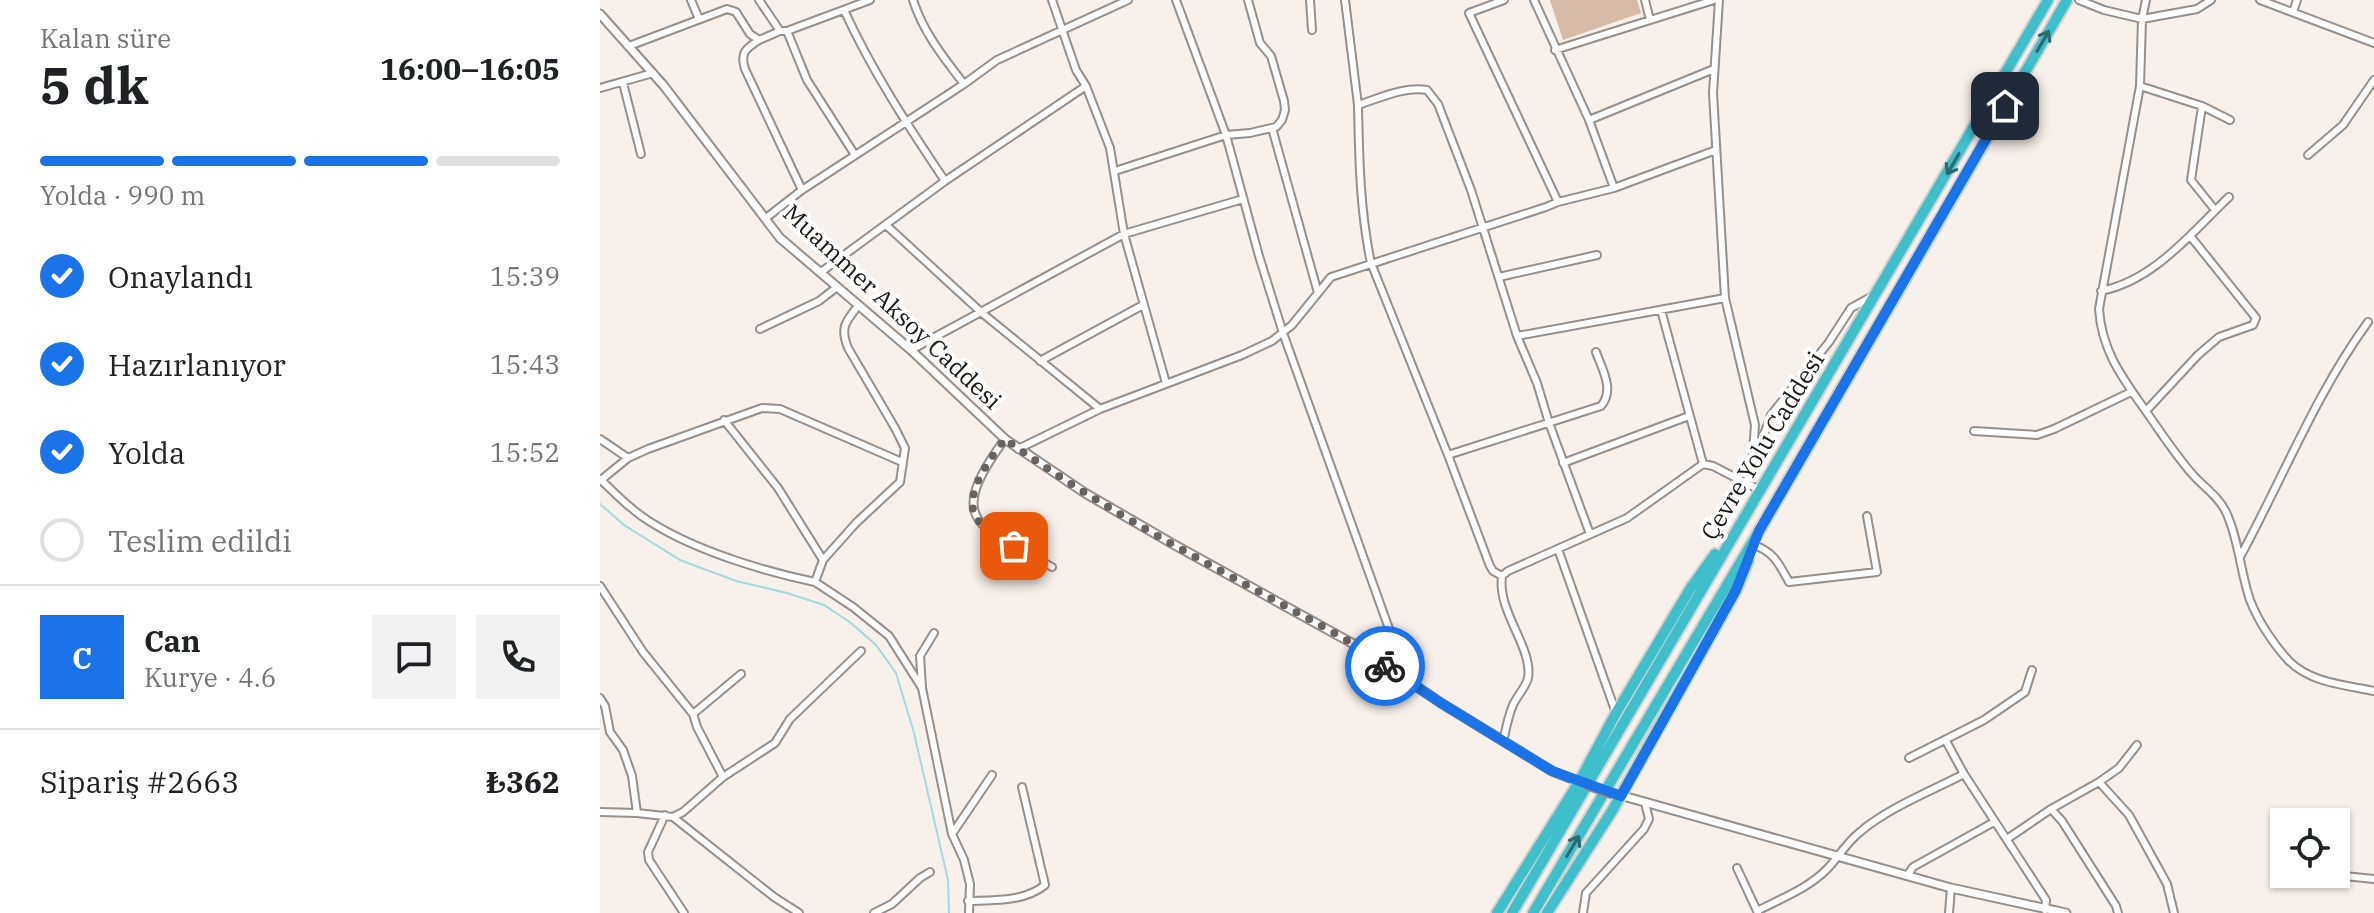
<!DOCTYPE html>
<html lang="tr">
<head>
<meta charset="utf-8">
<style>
	:root { --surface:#fff; --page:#f2f2f2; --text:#202124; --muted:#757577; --line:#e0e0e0; --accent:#1a73e8 }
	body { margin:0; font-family:"IBM Plex Serif",serif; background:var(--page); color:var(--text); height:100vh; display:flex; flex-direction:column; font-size:30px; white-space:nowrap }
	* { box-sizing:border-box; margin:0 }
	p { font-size:26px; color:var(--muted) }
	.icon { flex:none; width:44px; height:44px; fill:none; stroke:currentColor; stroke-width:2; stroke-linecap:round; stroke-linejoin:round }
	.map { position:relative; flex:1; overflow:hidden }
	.details { display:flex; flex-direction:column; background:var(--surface); width:600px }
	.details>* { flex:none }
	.controls { position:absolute; left:1670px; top:808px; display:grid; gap:16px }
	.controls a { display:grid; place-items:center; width:80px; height:80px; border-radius:0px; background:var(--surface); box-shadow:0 2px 6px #0004; font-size:40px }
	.pin { position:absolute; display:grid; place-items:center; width:68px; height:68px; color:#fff; margin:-34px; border-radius:16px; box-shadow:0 4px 12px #0006 }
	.courier { position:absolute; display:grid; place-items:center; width:80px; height:80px; margin:-40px; border:6px solid #1a73e8; border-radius:50%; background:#fff; color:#222; box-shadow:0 2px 10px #0007 }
	.summary em { font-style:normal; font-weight:700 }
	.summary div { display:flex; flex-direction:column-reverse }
	.summary { display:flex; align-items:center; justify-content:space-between; height:136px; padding:0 40px }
	h1 { font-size:52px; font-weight:700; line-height:60px }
	.bar { display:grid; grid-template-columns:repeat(4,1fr); gap:12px 8px; align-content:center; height:96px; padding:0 40px }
	.bar i { height:10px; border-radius:6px; background:var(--line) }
	.bar .on { background:var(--accent) }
	.bar p { grid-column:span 4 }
	.line { display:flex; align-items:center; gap:20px; padding:0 40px; border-top:2px solid var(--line) }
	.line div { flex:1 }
	.round { display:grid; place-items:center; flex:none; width:84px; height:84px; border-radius:0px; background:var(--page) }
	ol { padding:0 40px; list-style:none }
	li { display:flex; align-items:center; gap:24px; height:88px }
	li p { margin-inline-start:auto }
	li .icon { padding:8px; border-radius:50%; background:var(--accent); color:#fff; stroke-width:4 }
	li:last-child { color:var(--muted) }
	li i { width:44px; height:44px; border:4px solid var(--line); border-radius:50% }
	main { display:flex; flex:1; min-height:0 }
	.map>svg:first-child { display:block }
	.green { fill:#d6bba8 }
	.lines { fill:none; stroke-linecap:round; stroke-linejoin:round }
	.stream { stroke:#9fdbe2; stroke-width:2 }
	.minor-casing { stroke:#968f8a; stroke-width:10 }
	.tertiary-casing { stroke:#968f8a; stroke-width:11 }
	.trunk-casing { stroke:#d1d1d0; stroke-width:14 }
	.minor { stroke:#fff; stroke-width:6 }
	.tertiary { stroke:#fff; stroke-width:7 }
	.trunk { stroke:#3ebfcb; stroke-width:10 }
	.tertiary-bridge-casing { stroke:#968f8a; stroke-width:11; stroke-linecap:butt }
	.tertiary-bridge { stroke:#fff; stroke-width:7 }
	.oneway { stroke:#2c6b70 }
	.done { stroke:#686360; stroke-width:8; stroke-dasharray:0 14.4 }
	.route { stroke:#1a73e8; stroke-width:10 }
	.labels { text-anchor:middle; stroke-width:8; stroke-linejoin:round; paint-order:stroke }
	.street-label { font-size:24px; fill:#1a1715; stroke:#fff }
</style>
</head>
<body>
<main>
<section class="details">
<div class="summary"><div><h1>5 dk</h1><p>Kalan süre</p></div><em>16:00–16:05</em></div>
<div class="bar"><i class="on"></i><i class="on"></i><i class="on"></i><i></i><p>Yolda · 990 m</p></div>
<ol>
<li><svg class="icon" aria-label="check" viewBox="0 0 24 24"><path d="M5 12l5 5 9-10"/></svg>Onaylandı<p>15:39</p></li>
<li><svg class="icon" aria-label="check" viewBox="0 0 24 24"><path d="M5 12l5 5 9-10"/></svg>Hazırlanıyor<p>15:43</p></li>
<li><svg class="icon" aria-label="check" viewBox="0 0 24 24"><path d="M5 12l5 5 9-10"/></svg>Yolda<p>15:52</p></li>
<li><i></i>Teslim edildi</li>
</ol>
<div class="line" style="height:144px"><b class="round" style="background:var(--accent);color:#fff">C</b><div><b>Can</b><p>Kurye · 4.6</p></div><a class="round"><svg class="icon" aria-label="chat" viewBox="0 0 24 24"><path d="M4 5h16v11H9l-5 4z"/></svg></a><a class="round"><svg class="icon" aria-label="phone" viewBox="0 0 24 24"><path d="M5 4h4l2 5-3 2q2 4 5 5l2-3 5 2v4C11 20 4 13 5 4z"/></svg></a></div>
<div class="line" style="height:104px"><div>Sipariş #2663</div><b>₺362</b></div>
</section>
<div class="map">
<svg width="1774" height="913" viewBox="0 0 1774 913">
	<rect width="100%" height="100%" fill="#f8f0ea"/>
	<path class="green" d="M950,0H1037L1041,13L963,40Z"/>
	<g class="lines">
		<path class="stream" d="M0,504L24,525L80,560L136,581L187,593L224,605L251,623L276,645L296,673L314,733L348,880L349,913"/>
		<defs>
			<path id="minor" d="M91,0L99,19
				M159,0L180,31
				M313,0C323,32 344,58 364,84
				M452,0L476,70L486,86L510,148L524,234L566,383
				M576,0L626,135L659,256L683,333L792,637L796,659V674
				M710,0L712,30
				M745,0L758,105
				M904,0L869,13L958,202
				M934,0L989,120L1014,188
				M1045,0L1050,20
				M1119,0L1113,93L1125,298L1155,425L1152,465L1146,483L1160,490
				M1479,0L1504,10L1542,19L1597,9L1611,0
				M1546,0L1542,19L1540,86L1499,309C1502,354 1525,381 1550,417C1564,437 1577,457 1594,476C1605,488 1618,496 1626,512C1639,540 1640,571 1650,600C1658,621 1674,645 1689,661C1711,683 1745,685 1774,691
				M1660,0L1774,43
				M244,10C272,71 308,126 345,181
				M1693,12L1697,0
				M187,31L207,80L255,155
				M159,40C145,49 140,53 145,69L202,190
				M29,46L127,9L136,12L150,34L159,40L180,31H187L270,0
				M955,50L1114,0
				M23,83L41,154
				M1540,86L1602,106L1630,120
				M0,88L53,73
				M1602,106L1591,180L1615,210
				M989,120L1114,69
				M672,128L718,293
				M1708,155L1743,125L1774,80
				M515,171L626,135L650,133L676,127L682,120L685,110L684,101L671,56L660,43L648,0
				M166,218L202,190L364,84L397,60L528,0
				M286,225L382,313L500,409
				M221,272L345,181L486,86
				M899,277L997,255
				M1501,291C1555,280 1592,232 1629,197
				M258,306C245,322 240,328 248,348L295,428L305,448L300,482L256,523L223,560L215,582L253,607L289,636L322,688
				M1061,310L1103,464
				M160,329L219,301L237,287
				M917,336L1125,298
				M311,350L524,234L643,199
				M440,361L543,305
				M1546,411L1598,355L1619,337L1653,325L1656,318L1591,237
				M124,420L178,488L223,560
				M1374,431L1437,435L1454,429L1531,392
				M0,439L28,458
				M405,439C344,522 378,526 452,567
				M418,449L500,409L642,355L672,341L692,325L731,277L946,207L958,202L1014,188L1116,150
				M848,455L771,263C760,211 759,158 758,105C780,98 805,86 827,90L838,104L871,190L917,336L937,383L949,423L990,534
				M1154,462L1171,415L1229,342L1251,308L1273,296
				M963,463L1089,416
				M0,479C17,495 32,511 52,523C97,551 163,571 215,582
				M1,480L28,458L48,449L162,408L180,409L302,462
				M1154,545C1174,552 1179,564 1189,582L1277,572L1267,516
				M958,549L1016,713
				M1640,557C1683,478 1715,395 1768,322
				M902,576L893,571L890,566L848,455L1001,406C1015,390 1002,369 996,352
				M0,586L43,652L93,714L97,727L123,777
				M334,633L320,656L322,688L352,834
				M0,698L5,706L10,732L23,750L32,776L37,813
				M93,714L141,674
				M903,741C906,730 908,716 913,705C917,696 926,687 928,678C933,647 897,612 902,576L908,571L1027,518L1103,464L1113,466L1146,483
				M1346,741L1364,774L1446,900L1445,910
				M1309,758L1384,720L1425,692L1432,670
				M1499,782L1529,815L1567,884L1574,913
				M1451,809L1462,821L1516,906L1518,913
				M0,812L37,813L73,817L174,897L199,913
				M65,815L48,852L49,860L84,913
				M73,817L83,812L123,777L175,743L190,719L261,651
				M1675,822H1692
				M1407,839L1451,809L1499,782L1519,768L1537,745
				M1137,868L1158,913
				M1725,874L1774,879
				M1307,876L1313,867L1394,822
				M368,901C394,900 424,902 445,885L422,787
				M1157,911C1180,899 1209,888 1227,869C1238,858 1246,843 1260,832C1288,808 1331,791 1364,774
				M274,913L292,904L320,878L330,872
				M369,913L370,884L364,860L352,834L392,775
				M983,913L986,893L1044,829L1049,819L1045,803
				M1349,913L1351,888"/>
			<path id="tertiary" d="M0,14L64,86L180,238L311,350L405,439L485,493L573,544L759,647L841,703L952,771L982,783
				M1016,794L1351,888L1466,913"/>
			<path id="trunk" d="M897,913L979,782L1016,713L1090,589L1115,554
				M912,913L1448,0
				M933,913L1159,531L1467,0
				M947,913L1012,811L1136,590L1148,561"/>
		</defs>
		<use href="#minor" class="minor-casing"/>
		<use href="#tertiary" class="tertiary-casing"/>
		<use href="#trunk" class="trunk-casing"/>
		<use href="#minor" class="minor"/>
		<use href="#tertiary" class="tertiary"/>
		<use href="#trunk" class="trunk"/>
		<defs>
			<path id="tertiary-bridge" d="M985,784L1013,794"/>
		</defs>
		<use href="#tertiary-bridge" class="tertiary-bridge-casing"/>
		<use href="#tertiary-bridge" class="tertiary-bridge"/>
	</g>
	<defs><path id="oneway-shaft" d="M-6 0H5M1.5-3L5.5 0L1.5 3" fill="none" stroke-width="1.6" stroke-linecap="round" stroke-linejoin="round" transform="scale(2)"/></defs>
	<g class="oneway">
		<use href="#oneway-shaft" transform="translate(1443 41) rotate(-60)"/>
		<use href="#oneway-shaft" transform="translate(1353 164) rotate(120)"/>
		<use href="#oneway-shaft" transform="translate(973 846) rotate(-59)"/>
	</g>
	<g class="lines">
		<path class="done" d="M414,546C401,539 386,531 377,519C361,496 391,458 405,439C516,520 640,579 759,647L785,666"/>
		<path class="route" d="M785,666L841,703L952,771L1021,796L1136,590L1159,531L1405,106"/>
	</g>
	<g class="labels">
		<g class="street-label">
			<text transform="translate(292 307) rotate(43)" y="8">Muammer Aksoy Caddesi</text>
			<text transform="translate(1163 446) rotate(-59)" y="8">Çevre Yolu Caddesi</text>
		</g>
	</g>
</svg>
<div class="controls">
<a><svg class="icon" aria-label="locate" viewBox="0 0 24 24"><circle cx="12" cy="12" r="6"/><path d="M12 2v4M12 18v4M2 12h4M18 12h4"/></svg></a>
</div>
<div class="pin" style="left:414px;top:546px;background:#ea580c"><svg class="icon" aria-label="bag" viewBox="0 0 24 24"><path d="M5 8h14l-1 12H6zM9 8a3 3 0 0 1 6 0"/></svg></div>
<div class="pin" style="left:1405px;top:106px;background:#1f2937"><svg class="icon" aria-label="home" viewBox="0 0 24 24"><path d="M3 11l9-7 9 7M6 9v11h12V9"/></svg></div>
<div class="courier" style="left:785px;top:666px"><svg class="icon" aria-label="bike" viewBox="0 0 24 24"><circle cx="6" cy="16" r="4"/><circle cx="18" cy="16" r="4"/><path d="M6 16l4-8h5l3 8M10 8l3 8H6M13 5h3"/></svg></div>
</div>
</main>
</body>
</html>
